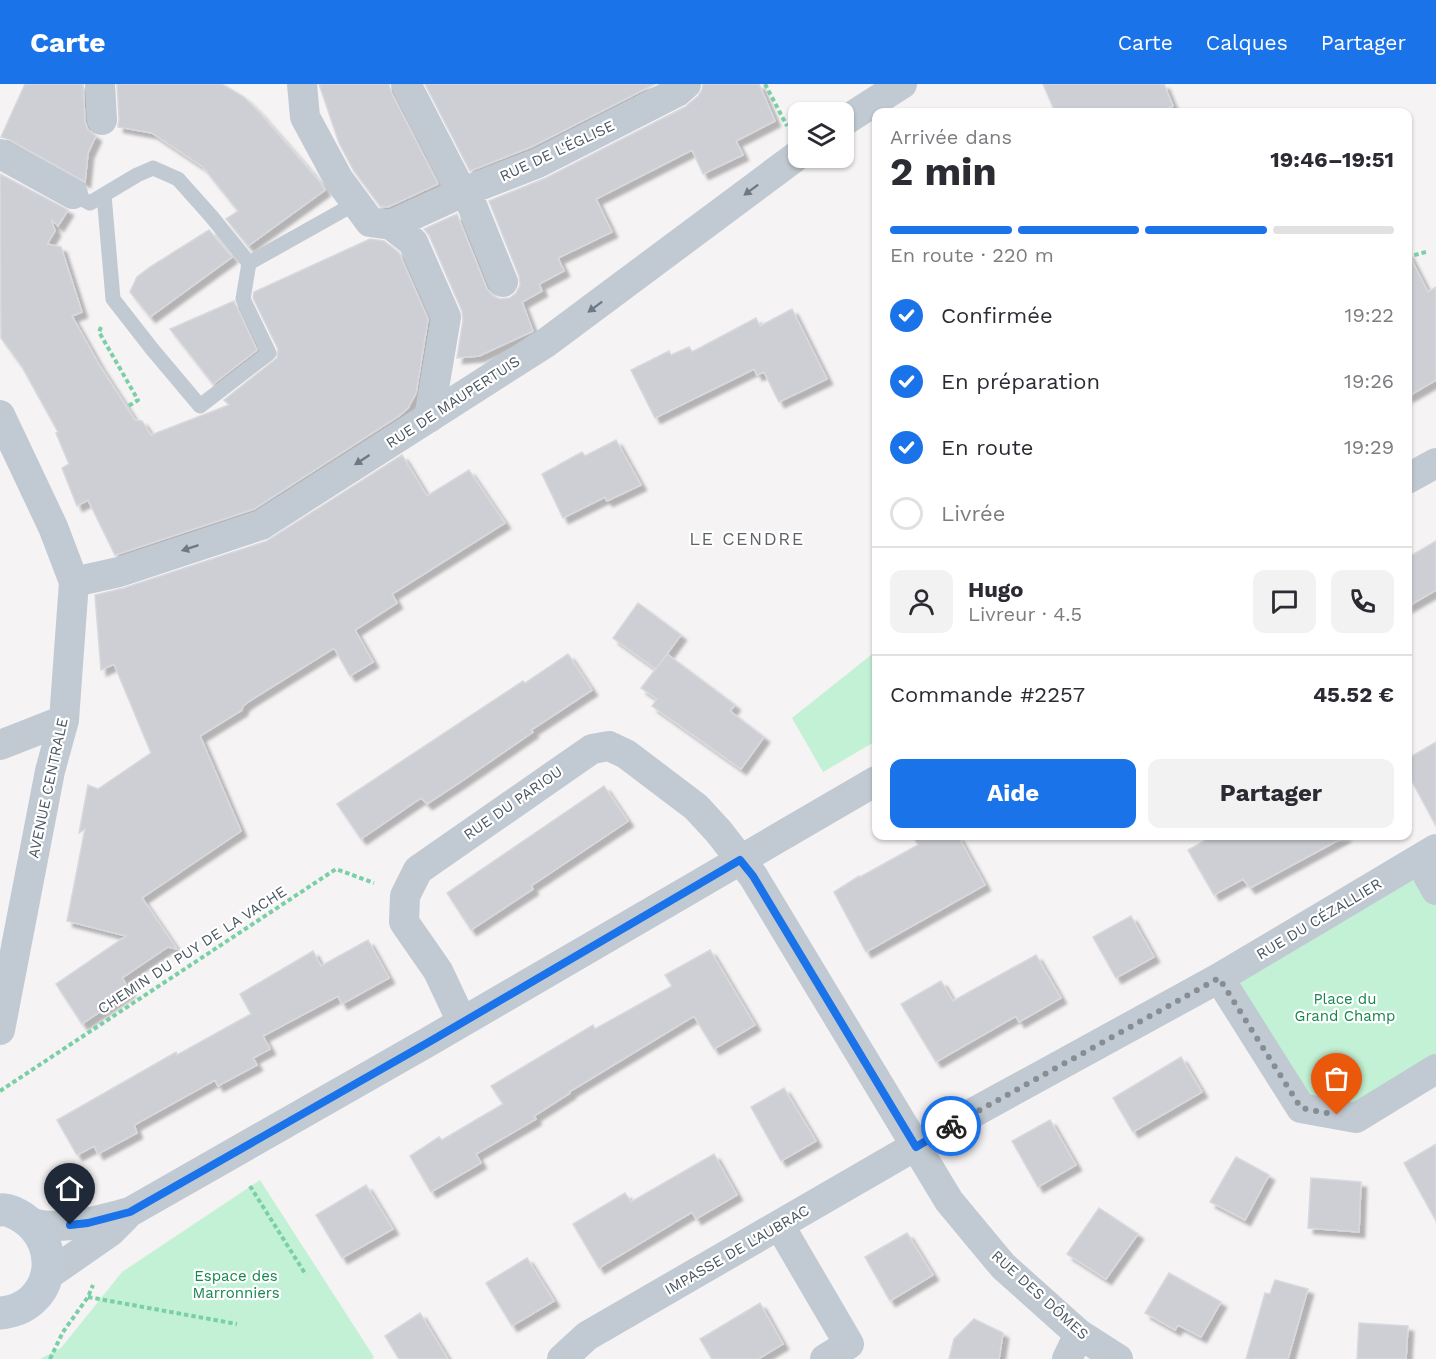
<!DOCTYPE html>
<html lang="fr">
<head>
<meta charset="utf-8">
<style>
	:root { --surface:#fff; --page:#f2f2f3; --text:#2b2b33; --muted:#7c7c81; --line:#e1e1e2; --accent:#1a73e8 }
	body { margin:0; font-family:"Work Sans",sans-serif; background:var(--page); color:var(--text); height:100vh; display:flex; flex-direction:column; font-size:22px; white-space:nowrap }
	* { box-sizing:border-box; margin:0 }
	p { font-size:20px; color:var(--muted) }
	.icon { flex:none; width:33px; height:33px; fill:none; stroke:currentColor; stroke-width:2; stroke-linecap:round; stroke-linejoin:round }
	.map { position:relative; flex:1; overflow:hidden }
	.panel { position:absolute; left:872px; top:24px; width:540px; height:732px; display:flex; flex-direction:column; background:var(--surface); border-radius:12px; box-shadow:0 2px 4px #0004 }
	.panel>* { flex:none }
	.tools { position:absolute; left:788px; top:18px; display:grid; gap:12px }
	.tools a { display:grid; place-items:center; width:66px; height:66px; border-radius:12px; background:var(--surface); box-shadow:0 2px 4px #0004; font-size:30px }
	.pin { position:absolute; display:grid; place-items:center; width:51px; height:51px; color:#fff; margin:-62px -26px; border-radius:50% 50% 50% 0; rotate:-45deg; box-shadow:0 0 6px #0007 }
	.pin .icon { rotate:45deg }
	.courier { position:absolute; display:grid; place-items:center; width:60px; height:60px; margin:-30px; border:4px solid #1a73e8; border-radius:50%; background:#fff; color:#222; box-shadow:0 2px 8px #0007 }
	.head em { font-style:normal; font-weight:700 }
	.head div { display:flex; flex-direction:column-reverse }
	.head { display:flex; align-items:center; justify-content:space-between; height:102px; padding:0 18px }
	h1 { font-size:39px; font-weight:700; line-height:45px }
	.bar { display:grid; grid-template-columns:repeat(4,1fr); gap:9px 6px; align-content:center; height:72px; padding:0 18px }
	.bar i { height:8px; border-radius:4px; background:var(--line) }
	.bar .current { background:var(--accent) }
	.bar p { grid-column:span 4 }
	.line { display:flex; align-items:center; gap:15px; padding:0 18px; border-top:2px solid var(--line) }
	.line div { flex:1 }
	.round { display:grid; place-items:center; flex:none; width:63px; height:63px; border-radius:12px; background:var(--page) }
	ol { padding:0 18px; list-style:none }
	li { display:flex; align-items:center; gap:18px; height:66px }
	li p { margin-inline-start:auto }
	li .icon { padding:6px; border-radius:50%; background:var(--accent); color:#fff; stroke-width:4 }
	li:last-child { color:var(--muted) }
	li i { width:33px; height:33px; border:3px solid var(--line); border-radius:50% }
	.action { display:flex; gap:12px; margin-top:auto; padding:12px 18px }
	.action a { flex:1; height:69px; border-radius:12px; background:var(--accent); color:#fff; font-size:24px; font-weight:700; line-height:69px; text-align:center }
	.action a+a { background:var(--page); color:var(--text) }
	header { display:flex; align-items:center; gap:36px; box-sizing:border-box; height:84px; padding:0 30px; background:var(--accent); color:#fff }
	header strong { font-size:28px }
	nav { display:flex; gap:33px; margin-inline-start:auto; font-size:21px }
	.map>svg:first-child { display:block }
	.green { fill:#c3f1d5 }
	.building { fill:#cdcfd5; stroke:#d7d9de; stroke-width:1.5; filter:url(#shadow) }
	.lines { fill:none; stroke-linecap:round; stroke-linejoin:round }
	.path { stroke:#7ad0a6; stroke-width:4; stroke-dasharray:4.5 3; stroke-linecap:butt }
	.lane { stroke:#c1cad2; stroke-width:15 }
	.street { stroke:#c1cad2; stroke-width:30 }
	.secondary { stroke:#c1cbd6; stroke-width:33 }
	.oneway { fill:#6e7983 }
	.done { stroke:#868d94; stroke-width:6; stroke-dasharray:0 10.8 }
	.route { stroke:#1a73e8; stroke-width:8 }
	.labels { text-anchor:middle; stroke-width:4.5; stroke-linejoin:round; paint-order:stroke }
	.street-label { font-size:15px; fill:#4a5661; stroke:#fff }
	.park-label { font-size:15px; fill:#17864f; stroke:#fff }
	.quarter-label { font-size:18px; letter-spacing:1.5px; fill:#5f6368; stroke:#fff }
</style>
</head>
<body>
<header>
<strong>Carte</strong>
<nav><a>Carte</a><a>Calques</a><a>Partager</a></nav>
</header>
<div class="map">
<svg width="1436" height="1275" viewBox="0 0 1436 1275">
	<defs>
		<filter id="shadow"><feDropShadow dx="5.5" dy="5.5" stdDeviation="1.5" flood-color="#0004"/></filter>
	</defs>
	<rect width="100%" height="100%" fill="#f5f3f3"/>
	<path class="green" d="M876,567V657L823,688L792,634Z
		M1419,775L1436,806V985L1356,1034L1301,1024L1219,894Z
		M260,1096L374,1273L372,1275H40L61,1264L122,1188Z"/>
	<path class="building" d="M25,0H83L85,38L88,46L96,52L88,69L85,98L8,55L1,53Z
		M117,0H222L244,13L259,28L320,98L325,106L248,162L226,135L238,127L203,83L152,49L118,43L119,35Z
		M319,0H389L391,8L438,100L388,123L380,122L354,87L339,59Z
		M425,0H655L531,63L470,87Z
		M703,0H759L775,37L736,57L743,71L703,90L692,66L596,115L612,148L558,174L564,187L539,200L542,207L522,218L533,247L479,272L457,274L463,236L462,227L429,151L424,145L457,130L487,205L493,212L500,215L510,214L516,209L520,201L519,192L489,117L546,94L685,23L698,12L702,6Z
		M1043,0H1164L1173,22L1159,28H1055Z
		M0,90L68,126L58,142L51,135L55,147L47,160L61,163L82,228L72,232L100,282L135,336L142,337L151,351L229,321L224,316L277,274L278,265L253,214L254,208L370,155L384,157L399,169L428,235L416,309L408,324L399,332L254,425L115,471L88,416L77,422L62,384L69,380L56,349L58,348L22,283L1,254Z
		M209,146L232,173L150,233L130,208L137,193L150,183Z
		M1407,167L1428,208L1436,203V296L1407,313Z
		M234,217L257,266L213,300L170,245Z
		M792,225L827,295L779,318L764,288L757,291L754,285L655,334L631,286L669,267L671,271L689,263L692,268L756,234L760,242Z
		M616,356L641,401L607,417L605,413L563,434L542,390L582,368L585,372Z
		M402,371L427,412L469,386L505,439L392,510L397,519L355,546L373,578L350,592L334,564L251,616L243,622L242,626L200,652L241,747L142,814L177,865L168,863L122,894L130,907L82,940L56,900L126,852L67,837L85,745L79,749L88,701L98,705L151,669L114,580L101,586L95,511L124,504L267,457Z
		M1436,457V506L1407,523V474Z
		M638,519L681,551L656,585L613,554Z
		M568,570L592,606L531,646L533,648L462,697L427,720L421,714L361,755L337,720L523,597L525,599Z
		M667,570L735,621L730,627L764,653L741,685L652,622L657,615L641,604Z
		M1436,658V742L1407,688V675Z
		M604,702L628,737L531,802L533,805L471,846L447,809Z
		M913,752H958L985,801L866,868L834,808L859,792L860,793L918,761Z
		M1213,752H1346L1250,804L1243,795L1214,811L1188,766Z
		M1131,832L1154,873L1116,894L1093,853Z
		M368,856L389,894L342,920L338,912L263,952L270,965L253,974L257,981L218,1002L215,996L134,1041L137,1049L98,1070L94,1062L77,1071L57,1036L176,968L177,971L251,930L240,910L313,867L321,882Z
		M710,866L755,941L714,965L694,932L569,1008L570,1009L534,1032L536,1035L476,1070L481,1079L431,1108L410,1072L439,1053L442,1056L503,1020L491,1002L593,941L595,945L672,902L665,891Z
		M1036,871L1061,914L1019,938L1016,932L936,978L901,920L941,897L953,917Z
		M1181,973L1202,1008L1133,1048L1113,1014Z
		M784,1004L816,1057L781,1077L751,1023Z
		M1050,1036L1076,1081L1038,1103L1012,1057Z
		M1436,1060V1137L1404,1079Z
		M714,1070L737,1111L696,1135L692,1128L599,1184L573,1140L625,1109L631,1118Z
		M1236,1073L1269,1091L1245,1136L1210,1118Z
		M1311,1094L1361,1098L1359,1148L1308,1144Z
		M366,1101L393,1145L342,1174L316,1131Z
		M1099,1124L1138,1150L1106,1195L1067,1170Z
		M907,1149L933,1191L890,1217L865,1173Z
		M527,1174L554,1217L512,1242L486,1199Z
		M1169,1189L1221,1218L1201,1253L1178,1241L1175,1246L1145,1229Z
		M1275,1196L1308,1205L1288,1275H1246L1265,1209L1270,1210Z
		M760,1219L783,1260L758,1275H712L700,1255Z
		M420,1229L448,1275H399L385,1252Z
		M974,1235L1003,1249L999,1275H949L954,1255Z
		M1359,1239L1408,1242L1406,1275H1357Z"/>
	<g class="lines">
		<path class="path" d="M765,0L787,42
			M1407,173L1426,168
			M101,243L99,248L138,316L127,323
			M0,1007L336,785L374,799
			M250,1102L306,1191
			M88,1213L237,1240
			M50,1275L63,1248L88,1213L93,1201"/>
		<path class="lane" d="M73,110L90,119L137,91L153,84L178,95L211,132L249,179L356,119
			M104,111L113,215L152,265L200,322L269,269L243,215L249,179"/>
		<path class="street" d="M100,0L102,36
			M302,0L305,33L339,96L370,138L391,141L413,158L446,233L429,334
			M406,0L456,97L471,119L503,198
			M843,38L902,0
			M0,70L73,110
			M391,141L463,108L538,79L677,8L686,0
			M0,331L53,443L74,498L64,636L50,687L0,946
			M1407,395L1436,379
			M74,498L119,488L261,441L547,258L798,71
			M0,661L64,636
			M1419,775L1436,806
			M1219,894L1301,1024L1356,1034L1436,985
			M462,938L438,887L404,838L405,812L418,786L592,665L609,662L626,670L696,723L719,748L753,792L949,1117L1003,1182L1079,1250L1118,1275
			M31,1139C66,1147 95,1137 130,1128L428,958L876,697
			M780,1142L849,1260L825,1275
			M48,1191L110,1148L125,1133
			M562,1275L587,1252L969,1031L1219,894L1436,765
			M1067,1275L1079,1250"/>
		<path class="secondary" d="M0,1126C8,1125 15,1129 22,1133C65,1161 53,1225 0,1229"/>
	</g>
	<defs><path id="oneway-solid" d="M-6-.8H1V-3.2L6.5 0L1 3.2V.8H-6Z" transform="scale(1.5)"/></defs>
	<g class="oneway">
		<use href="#oneway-solid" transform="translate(751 106) rotate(143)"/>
		<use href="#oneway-solid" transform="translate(595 223) rotate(143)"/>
		<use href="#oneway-solid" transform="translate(362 376) rotate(147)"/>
		<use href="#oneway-solid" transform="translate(190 464) rotate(162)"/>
	</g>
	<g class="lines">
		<path class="done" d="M951,1042L1219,894L1301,1024L1337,1031"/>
		<path class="route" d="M70,1141L88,1139L130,1128L429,958L740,776L753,792L916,1063L951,1042"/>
	</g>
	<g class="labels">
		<g class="street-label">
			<text transform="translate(557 67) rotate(-25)" y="5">RUE DE L'ÉGLISE</text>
			<text transform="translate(453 318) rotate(-33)" y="5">RUE DE MAUPERTUIS</text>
			<text transform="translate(48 704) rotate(-78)" y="5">AVENUE CENTRALE</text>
			<text transform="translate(513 719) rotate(-35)" y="5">RUE DU PARIOU</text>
			<text transform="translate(1319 835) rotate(-31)" y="5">RUE DU CÉZALLIER</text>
			<text transform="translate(192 866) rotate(-33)" y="5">CHEMIN DU PUY DE LA VACHE</text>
			<text transform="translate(737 1166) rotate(-30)" y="5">IMPASSE DE L'AUBRAC</text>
			<text transform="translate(1040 1211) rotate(42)" y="5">RUE DES DÔMES</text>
		</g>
		<g class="park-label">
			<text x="1345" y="920">Place du<tspan x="1345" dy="17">Grand Champ</tspan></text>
			<text x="236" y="1197">Espace des<tspan x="236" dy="17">Marronniers</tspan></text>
		</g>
		<g class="quarter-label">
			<text x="747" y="461">LE CENDRE</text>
		</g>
	</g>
</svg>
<div class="tools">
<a><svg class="icon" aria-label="layers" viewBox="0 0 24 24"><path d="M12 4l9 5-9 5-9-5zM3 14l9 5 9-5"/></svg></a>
</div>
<div class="pin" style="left:1337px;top:1031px;background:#ea580c"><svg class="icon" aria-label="bag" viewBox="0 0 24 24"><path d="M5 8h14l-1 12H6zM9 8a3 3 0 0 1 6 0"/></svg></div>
<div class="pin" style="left:70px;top:1141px;background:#1f2937"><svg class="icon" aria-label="home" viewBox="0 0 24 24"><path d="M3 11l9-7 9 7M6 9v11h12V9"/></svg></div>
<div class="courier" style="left:951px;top:1042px"><svg class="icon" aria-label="bike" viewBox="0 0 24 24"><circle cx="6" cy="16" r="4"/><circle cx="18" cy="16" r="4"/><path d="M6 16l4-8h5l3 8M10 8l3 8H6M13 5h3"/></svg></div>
<section class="panel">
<div class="head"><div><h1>2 min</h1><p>Arrivée dans</p></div><em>19:46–19:51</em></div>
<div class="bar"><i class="current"></i><i class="current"></i><i class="current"></i><i></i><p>En route · 220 m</p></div>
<ol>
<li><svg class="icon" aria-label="check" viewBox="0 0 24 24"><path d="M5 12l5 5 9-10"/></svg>Confirmée<p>19:22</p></li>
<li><svg class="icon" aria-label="check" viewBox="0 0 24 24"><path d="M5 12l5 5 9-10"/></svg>En préparation<p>19:26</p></li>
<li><svg class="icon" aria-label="check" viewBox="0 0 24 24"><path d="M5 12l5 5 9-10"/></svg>En route<p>19:29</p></li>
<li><i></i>Livrée</li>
</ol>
<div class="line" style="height:108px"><a class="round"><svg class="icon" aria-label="person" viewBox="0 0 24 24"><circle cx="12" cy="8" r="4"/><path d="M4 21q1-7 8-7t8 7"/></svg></a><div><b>Hugo</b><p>Livreur · 4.5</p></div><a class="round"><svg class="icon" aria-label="chat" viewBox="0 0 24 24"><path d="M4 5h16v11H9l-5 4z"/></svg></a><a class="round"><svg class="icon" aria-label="phone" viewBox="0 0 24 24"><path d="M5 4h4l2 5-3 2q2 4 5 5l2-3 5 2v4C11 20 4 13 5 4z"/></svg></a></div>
<div class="line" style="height:78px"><div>Commande #2257</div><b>45.52 €</b></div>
<div class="action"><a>Aide</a><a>Partager</a></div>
</section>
</div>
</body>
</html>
